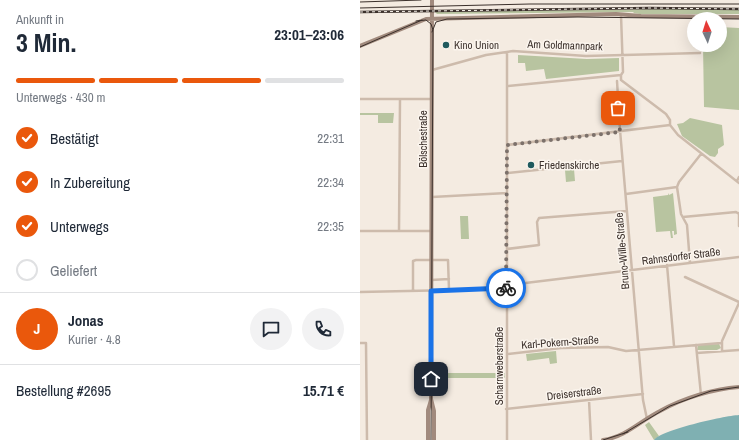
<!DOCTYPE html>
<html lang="de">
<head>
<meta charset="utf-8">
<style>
	:root { --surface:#fff; --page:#f2f2f3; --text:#1f2937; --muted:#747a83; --line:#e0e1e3; --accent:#ea580c }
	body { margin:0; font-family:"Archivo Narrow",sans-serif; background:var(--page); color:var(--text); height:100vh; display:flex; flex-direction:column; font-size:15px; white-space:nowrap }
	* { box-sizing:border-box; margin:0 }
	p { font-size:13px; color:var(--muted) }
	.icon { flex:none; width:22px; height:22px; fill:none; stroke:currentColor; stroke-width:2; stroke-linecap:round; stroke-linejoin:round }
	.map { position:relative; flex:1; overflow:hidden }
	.drawer { display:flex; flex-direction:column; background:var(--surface); width:360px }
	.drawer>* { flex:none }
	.needle { width:26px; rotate:356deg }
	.tools { position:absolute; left:327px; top:12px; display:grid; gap:8px }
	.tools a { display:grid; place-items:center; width:40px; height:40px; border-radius:50%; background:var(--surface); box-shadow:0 4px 16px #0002; font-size:20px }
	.pin { position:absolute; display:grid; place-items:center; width:34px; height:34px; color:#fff; margin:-17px; border-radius:8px; box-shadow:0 2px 6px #0006 }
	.courier { position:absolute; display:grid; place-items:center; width:40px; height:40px; margin:-20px; border:3px solid #1a73e8; border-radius:50%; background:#fff; color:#222; box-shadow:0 1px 5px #0007 }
	.summary em { font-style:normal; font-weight:700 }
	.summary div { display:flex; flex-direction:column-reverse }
	.summary { display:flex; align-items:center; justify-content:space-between; height:68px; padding:0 16px }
	h1 { font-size:26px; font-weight:700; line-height:30px }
	.bar { display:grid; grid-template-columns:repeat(4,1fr); gap:6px 4px; align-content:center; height:48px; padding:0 16px }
	.bar i { height:5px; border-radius:3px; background:var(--line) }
	.bar .current { background:var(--accent) }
	.bar p { grid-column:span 4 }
	.line { display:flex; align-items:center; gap:10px; padding:0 16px; border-top:1px solid var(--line) }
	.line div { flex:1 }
	.round { display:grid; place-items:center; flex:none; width:42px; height:42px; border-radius:21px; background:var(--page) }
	ol { padding:0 16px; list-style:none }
	li { display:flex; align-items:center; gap:12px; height:44px }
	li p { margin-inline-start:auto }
	li .icon { padding:4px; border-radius:50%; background:var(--accent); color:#fff; stroke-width:4 }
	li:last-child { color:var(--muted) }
	li i { width:22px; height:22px; border:2px solid var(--line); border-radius:50% }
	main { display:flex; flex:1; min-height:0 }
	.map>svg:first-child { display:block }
	.green { fill:#b8c4a0 }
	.water { fill:#7fb0b2 }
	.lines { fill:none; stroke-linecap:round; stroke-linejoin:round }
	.street { stroke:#cdbbac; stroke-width:2.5 }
	.secondary { stroke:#a18a7d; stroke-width:4 }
	.tram { stroke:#3b302b; stroke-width:1 }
	.rail-casing { stroke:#3b302b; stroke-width:2.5 }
	.rail { stroke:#fbf5ee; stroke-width:1; stroke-dasharray:3; stroke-linecap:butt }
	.done { stroke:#7c716b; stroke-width:4; stroke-dasharray:0 7.2 }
	.route { stroke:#1a73e8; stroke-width:5 }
	.poi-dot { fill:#1f5a5e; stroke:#fbf5ee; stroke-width:1.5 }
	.labels { text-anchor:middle; stroke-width:3; stroke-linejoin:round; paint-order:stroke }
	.poi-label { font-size:11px; fill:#3b302b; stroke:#fbf5ee; text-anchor:start }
	.street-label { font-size:11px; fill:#3b302b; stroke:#fbf5ee }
</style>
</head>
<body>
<main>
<section class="drawer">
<div class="summary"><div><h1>3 Min.</h1><p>Ankunft in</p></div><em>23:01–23:06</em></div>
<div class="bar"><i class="current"></i><i class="current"></i><i class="current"></i><i></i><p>Unterwegs · 430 m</p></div>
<ol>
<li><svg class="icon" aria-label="check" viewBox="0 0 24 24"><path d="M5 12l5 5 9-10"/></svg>Bestätigt<p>22:31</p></li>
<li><svg class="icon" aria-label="check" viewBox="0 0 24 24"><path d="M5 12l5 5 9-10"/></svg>In Zubereitung<p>22:34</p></li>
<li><svg class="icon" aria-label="check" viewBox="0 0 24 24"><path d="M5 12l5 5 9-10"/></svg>Unterwegs<p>22:35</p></li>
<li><i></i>Geliefert</li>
</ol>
<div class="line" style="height:72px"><b class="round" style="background:var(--accent);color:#fff">J</b><div><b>Jonas</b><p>Kurier · 4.8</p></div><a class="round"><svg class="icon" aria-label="chat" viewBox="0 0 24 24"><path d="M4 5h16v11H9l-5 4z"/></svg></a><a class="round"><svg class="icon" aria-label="phone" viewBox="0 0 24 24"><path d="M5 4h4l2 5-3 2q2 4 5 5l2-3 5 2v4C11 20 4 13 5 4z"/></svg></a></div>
<div class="line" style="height:52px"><div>Bestellung #2695</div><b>15.71 €</b></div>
</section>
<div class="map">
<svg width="379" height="440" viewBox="0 0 379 440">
	<rect width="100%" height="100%" fill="#f4ebe1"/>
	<path class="green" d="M318,9L379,10V14H280L273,13L274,12L77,14L75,12Z
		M360,27L379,28V110L344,107L343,45H360Z
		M158,55L227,59L259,58V71L186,79L184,69L166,71L165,63H158Z
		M0,113H34L33,123H18V115H0Z
		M330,118L362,125L364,145L358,149V153L355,157L350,156L322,136L317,124L323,123Z
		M214,169L215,181L206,182L205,170Z
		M308,193L309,195L313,193L317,234L314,235V231H312L313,238H311L310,231L296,232L293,197L308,195Z
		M100,216H108L109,239H101Z
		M359,344L361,348L357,350H337L338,345Z
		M196,351L197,363L190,364L189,358L167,361L166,354Z
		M86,373H145V378H86Z
		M289,422L299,436L294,440L285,425Z"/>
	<path class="water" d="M379,415V440H294C301,430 363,416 379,415Z"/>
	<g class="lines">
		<path class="street" d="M261,15L263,72L261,75V80
			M72,70L126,55L153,51L226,56L340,53
			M261,80L306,114L310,120V125L318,135L379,183
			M257,81L260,130L283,400L287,419
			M148,86L261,75
			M0,99H71
			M147,145L310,125
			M147,173L262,161
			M377,181L379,177
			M317,187L321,214L327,225L330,263
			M266,194L317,187L319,182L341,154
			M72,197L147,193
			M379,213V226
			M323,217L376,212L379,214
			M0,231H71
			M39,231L40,99
			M147,249L179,245L177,222L179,218L267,211
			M307,265L314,346
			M325,277L379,302
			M71,280L89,279
			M53,291V261L56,260H88L89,290
			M0,292L143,289L149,285L379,257
			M0,343H6L7,440
			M336,345L341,395
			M362,351V341L379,303
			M337,353L379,350
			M147,354L201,348L248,347L266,351L361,343
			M229,400L231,440
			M146,409L283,394
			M147,440V52"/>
		<path class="secondary" d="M72,0L71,399L74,411V440
			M0,46L66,19L256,14L281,16L379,17
			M68,440V410L71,400
			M243,440C266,437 280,421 300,411C323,398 353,389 379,387"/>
		<path class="tram" d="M0,2L61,0
			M0,8L170,4H379
			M56,21L66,20L71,24L73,30L71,440
			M72,32L76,22L87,19L218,17L379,19
			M0,47L62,20
			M263,434L310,406L351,391L379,387
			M243,440L268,432"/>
		<defs>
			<path id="rail" d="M0,12L290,8L379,9"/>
		</defs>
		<use href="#rail" class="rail-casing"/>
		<use href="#rail" class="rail"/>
	</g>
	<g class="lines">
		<path class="done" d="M146,288L147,145L260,132L258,108"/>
		<path class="route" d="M71,379V291L146,288"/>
	</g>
	<g class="poi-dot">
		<circle cx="86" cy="45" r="4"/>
		<circle cx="171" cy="165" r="4"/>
	</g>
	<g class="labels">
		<g class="poi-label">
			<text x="94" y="49">Kino Union</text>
			<text x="179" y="169">Friedenskirche</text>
		</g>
		<g class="street-label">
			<text transform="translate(205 45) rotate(2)" y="4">Am Goldmannpark</text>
			<text transform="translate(63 139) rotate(-90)" y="4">Bölschestraße</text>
			<text transform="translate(262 251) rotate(-95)" y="4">Bruno-Wille-Straße</text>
			<text transform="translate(321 256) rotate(-7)" y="4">Rahnsdorfer Straße</text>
			<text transform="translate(200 342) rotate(-4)" y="4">Karl-Pokern-Straße</text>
			<text transform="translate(139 366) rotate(-90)" y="4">Scharnweberstraße</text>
			<text transform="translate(214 393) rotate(-7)" y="4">Dreiserstraße</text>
		</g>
	</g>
</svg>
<div class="tools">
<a><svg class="needle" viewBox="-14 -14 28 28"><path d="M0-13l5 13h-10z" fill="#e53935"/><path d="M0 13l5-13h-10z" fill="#747a83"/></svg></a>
</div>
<div class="pin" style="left:258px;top:108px;background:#ea580c"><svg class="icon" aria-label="bag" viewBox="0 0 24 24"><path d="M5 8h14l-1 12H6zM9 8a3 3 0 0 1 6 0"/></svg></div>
<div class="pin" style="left:71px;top:379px;background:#1f2937"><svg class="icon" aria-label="home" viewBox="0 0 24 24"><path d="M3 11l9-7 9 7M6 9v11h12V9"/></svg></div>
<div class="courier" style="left:146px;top:288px"><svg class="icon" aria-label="bike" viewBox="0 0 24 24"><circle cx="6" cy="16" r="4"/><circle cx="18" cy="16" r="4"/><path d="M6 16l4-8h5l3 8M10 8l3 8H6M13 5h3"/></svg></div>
</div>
</main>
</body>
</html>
